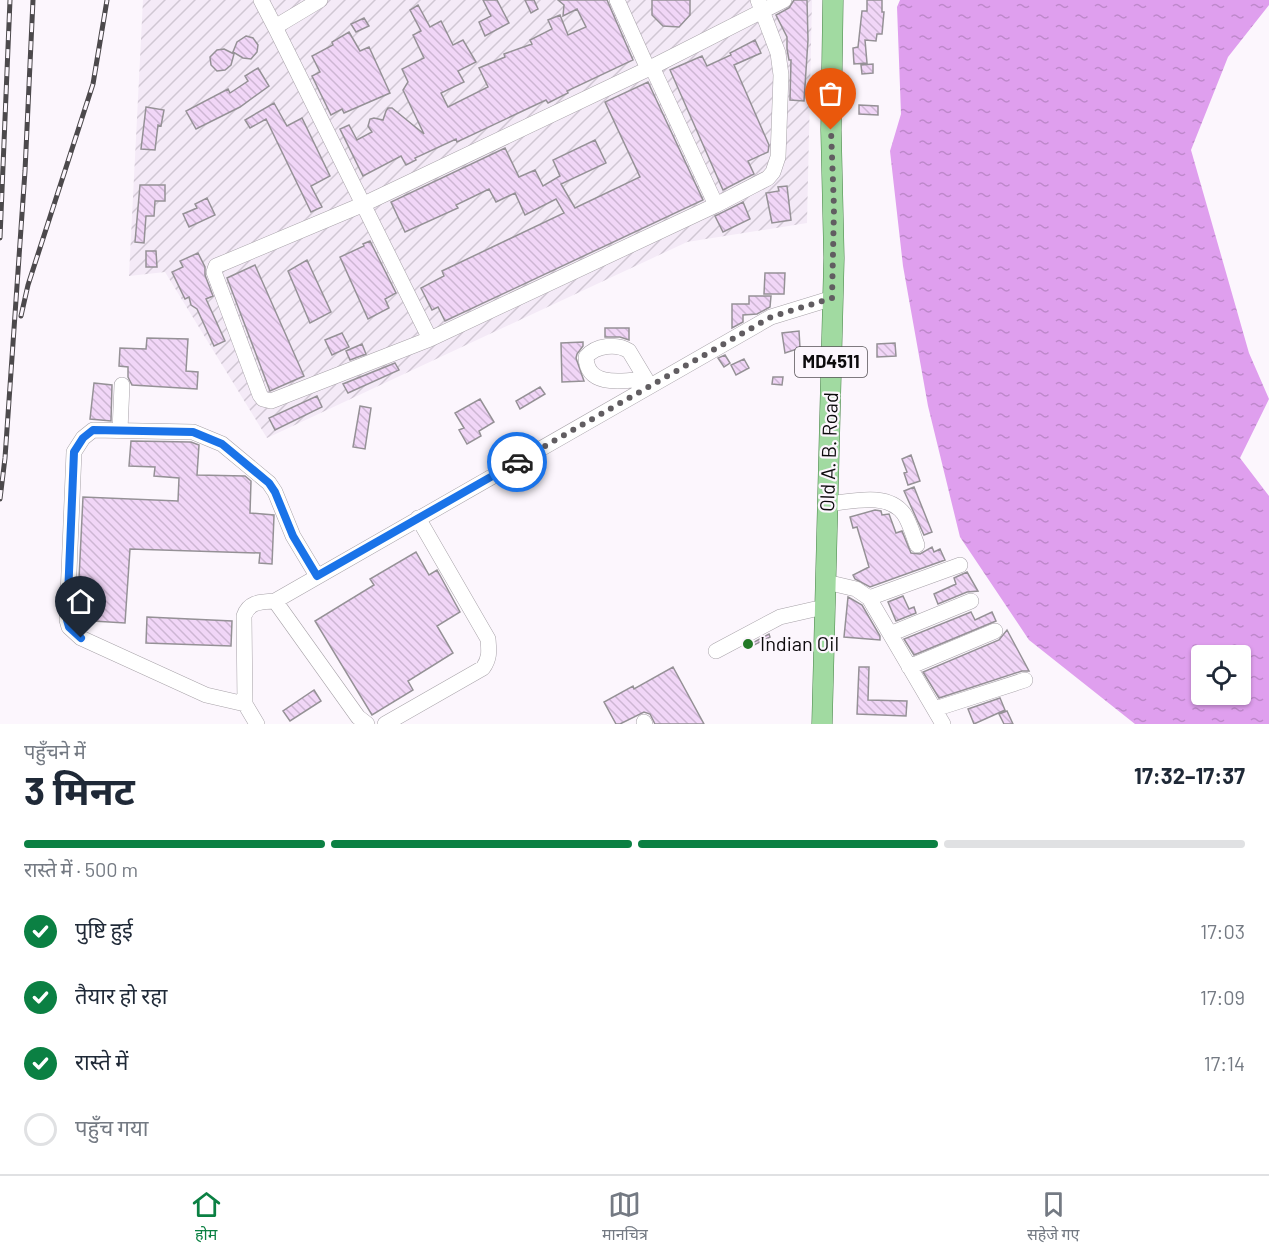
<!DOCTYPE html>
<html lang="hi">
<head>
<meta charset="utf-8">
<style>
	:root { --surface:#fff; --page:#f6f6f7; --text:#1f2937; --muted:#747a83; --line:#e0e1e3; --accent:#0b8043 }
	body { margin:0; font-family:Barlow,"Noto Sans Devanagari",sans-serif; background:var(--page); color:var(--text); height:100vh; display:flex; flex-direction:column; font-size:22px; white-space:nowrap }
	* { box-sizing:border-box; margin:0 }
	p { font-size:20px; color:var(--muted) }
	.icon { flex:none; width:33px; height:33px; fill:none; stroke:currentColor; stroke-width:2; stroke-linecap:round; stroke-linejoin:round }
	.map { position:relative; height:724px; overflow:hidden }
	.panel { display:flex; flex-direction:column; background:var(--surface); flex:1 }
	.panel>* { flex:none }
	.controls { position:absolute; left:1191px; top:645px; display:grid; gap:12px }
	.controls a { display:grid; place-items:center; width:60px; height:60px; border-radius:6px; background:var(--surface); box-shadow:0 2px 4px #0004; font-size:30px }
	.pin { position:absolute; display:grid; place-items:center; width:51px; height:51px; color:#fff; margin:-62px -26px; border-radius:50% 50% 50% 0; rotate:-45deg; box-shadow:0 0 6px #0007 }
	.pin .icon { rotate:45deg }
	.courier { position:absolute; display:grid; place-items:center; width:60px; height:60px; margin:-30px; border:4px solid #1a73e8; border-radius:50%; background:#fff; color:#222; box-shadow:0 2px 8px #0007 }
	.headline em { font-style:normal; font-weight:700 }
	.headline div { display:flex; flex-direction:column-reverse }
	.headline { display:flex; align-items:center; justify-content:space-between; height:102px; padding:0 24px }
	h1 { font-size:39px; font-weight:700; line-height:45px }
	.bar { display:grid; grid-template-columns:repeat(4,1fr); gap:9px 6px; align-content:center; height:72px; padding:0 24px }
	.bar i { height:8px; border-radius:4px; background:var(--line) }
	.bar .selected { background:var(--accent) }
	.bar p { grid-column:span 4 }
	ol { padding:0 24px; list-style:none }
	li { display:flex; align-items:center; gap:18px; height:66px }
	li p { margin-inline-start:auto }
	li .icon { padding:6px; border-radius:50%; background:var(--accent); color:#fff; stroke-width:4 }
	li:last-child { color:var(--muted) }
	li i { width:33px; height:33px; border:3px solid var(--line); border-radius:50% }
	.tab-bar { display:flex; justify-content:space-around; align-items:center; height:84px; border-top:2px solid var(--line); background:var(--surface); font-size:16px; color:var(--muted) }
	.tab-bar a { display:grid; justify-items:center; gap:3px }
	.tab-bar .selected { color:var(--accent) }
	.map>svg:first-child { display:block }
	.industrial { fill:url(#industrial-furrows) }
	.water { fill:url(#water-ripples); fill-rule:evenodd }
	.building { fill:url(#building-back-hatch); stroke:#959196; stroke-width:1.5 }
	.lines { fill:none; stroke-linecap:round; stroke-linejoin:round }
	.minor-casing { stroke:#a7a2a8; stroke-width:16 }
	.major-casing { stroke:#458145; stroke-width:21 }
	.minor { stroke:#fff; stroke-width:15 }
	.major { stroke:#a1daa1; stroke-width:20 }
	.rail-casing { stroke:#4c494c; stroke-width:5 }
	.rail { stroke:#fcf6fd; stroke-width:3; stroke-dasharray:9; stroke-linecap:butt }
	.done { stroke:#615d61; stroke-width:6; stroke-dasharray:0 10.8 }
	.route { stroke:#1a73e8; stroke-width:8 }
	.poi-dot { fill:#227926; stroke:#fcf6fd; stroke-width:2 }
	.labels { text-anchor:middle; stroke-width:4.5; stroke-linejoin:round; paint-order:stroke }
	.shield { fill:#fcf6fd; stroke:#555255; stroke-width:1.5 }
	.shield-label { font-size:18px; font-weight:bold; fill:#0d0b0d }
	.street-label { font-size:20px; fill:#0d0b0d; stroke:#fcf6fd }
	.poi-label { font-size:20px; fill:#0d0b0d; stroke:#fcf6fd; text-anchor:start }
</style>
</head>
<body>
<div class="map">
<svg width="1269" height="724" viewBox="0 0 1269 724">
	<defs>
		<pattern id="industrial-furrows" width="10" height="10" patternUnits="userSpaceOnUse" patternTransform="scale(1.5)"><rect width="10" height="10" fill="#f4eaf7"/><path d="M-1 1l2-2M0 10L10 0M9 11l2-2" fill="none" stroke="#d0c7d3"/></pattern>
		<pattern id="water-ripples" width="26" height="14" patternUnits="userSpaceOnUse" patternTransform="scale(1.5)"><rect width="26" height="14" fill="#df9fee"/><path d="M2 4q2-2 4 0t4 0M15 11q2-2 4 0t4 0" fill="none" stroke="#be88cb"/></pattern>
		<pattern id="building-back-hatch" width="6" height="6" patternUnits="userSpaceOnUse" patternTransform="scale(1.5)"><rect width="6" height="6" fill="#f1d6f7"/><path d="M-1 5l2 2M0 0l6 6M5-1l2 2" fill="none" stroke="#cdb6d3"/></pattern>
	</defs>
	<rect width="100%" height="100%" fill="#fcf6fd"/>
	<path class="industrial" d="M143,0H812L807,223L687,242L267,438L165,272L129,276Z"/>
	<path class="water" d="M900,0H1269V5L1228,57L1191,150L1249,353L1269,399L1240,458L1269,496V724H1135L1029,640L960,537L928,406L903,266L890,151L901,114L897,7ZM1202,656H1240V694H1202Z"/>
	<path class="building" d="M483,0H497L509,23L485,36L479,22L491,16Z
		M525,0H534L538,9L531,13Z
		M558,0H607L633,60L567,91L568,93L548,103L546,100L457,142L456,139L415,158L416,160L406,165L401,156L363,176L340,129L349,125L357,140L372,132L368,126L370,119L374,118L383,120L386,111L388,108H392L424,134L403,90L408,82L402,69L424,58L413,35L421,31L410,10L418,5L430,27L441,21L453,45L463,40L476,62L458,71L464,82L441,93L448,107L488,87L479,68L505,57L504,54L532,44L530,40L552,29L548,20L560,15L568,35L586,27L577,9L563,16L564,5Z
		M652,0H690V15L679,27L663,26L652,15Z
		M794,0H807L808,40L804,101L790,100L791,60H789L787,49V37L776,15L789,8Z
		M867,0H882V12H884L882,34H877L876,41L865,40L867,63L854,64L853,48L858,47L862,11H867Z
		M364,18L369,26L356,32L351,24Z
		M349,32L360,51L369,47L390,93L344,113L342,109L331,115L312,76L320,72L312,56L333,45L332,42Z
		M246,36L253,38L258,45L257,52L251,59L243,58L233,52L237,42Z
		M755,40L761,53L734,65L769,145L768,152L748,161L754,174L723,190L670,70L702,56L707,66L731,55L730,53Z
		M224,49L234,54L231,65L225,70L217,71L211,65L210,57L217,50Z
		M873,64V73L862,74L861,65Z
		M258,68L269,86L240,107L196,129L186,111L228,89L230,93L248,81L245,76Z
		M648,82L703,200L445,321L438,307L432,310L421,288L444,276L442,271L564,213L556,199L525,215L515,193L496,202L489,189L456,205L458,208L405,232L391,202L505,148L519,177L535,170L543,186L560,176L553,160L595,140L606,163L561,184L575,208L640,177L605,102Z
		M274,103L287,126L302,118L330,176L311,186L322,207L311,212L266,119L250,128L245,120Z
		M859,105L878,106V115L859,114Z
		M146,107L164,110L161,126L158,125L155,150L141,149Z
		M140,185H165V201H155L154,216H146L144,243L135,242Z
		M787,186L791,220L772,223L766,193L779,191L778,187Z
		M207,198L215,215L189,227L183,214L197,208L195,204Z
		M743,202L750,219L723,232L715,216Z
		M370,241L396,293L385,299L389,308L368,319L340,257L364,246L363,244Z
		M146,251H156L157,267H146Z
		M198,253L205,267V275L213,296L206,299L225,341L214,346L197,309L191,305L189,297L185,299L172,272L183,267L180,261Z
		M307,260L331,312L310,323L288,271Z
		M255,265L304,376L270,391L227,278Z
		M765,273H785L784,294H764Z
		M749,296H771L770,307L757,314L743,315V322L732,328V304H749Z
		M605,328H629V340L620,337H605Z
		M799,331L800,348L785,353L782,333Z
		M342,333L349,347L332,355L325,340Z
		M147,338L188,339L186,371L198,372L197,389L132,385L128,377V367L119,366L120,348L146,349Z
		M583,342V346L577,354L576,358L584,381L562,382L561,343Z
		M895,343L896,356L877,357V344Z
		M362,344L366,354L350,360L346,351Z
		M725,355L730,363L724,367L718,358Z
		M744,359L749,368L736,375L731,365Z
		M395,363L399,370L348,393L343,384Z
		M773,377H783L782,385L772,384Z
		M94,383L112,385L111,421L90,419Z
		M540,387L545,394L520,409L516,401Z
		M317,396L322,407L275,430L269,418Z
		M480,399L494,422L479,431L481,436L467,444L459,430L464,428L455,413Z
		M360,406L371,408L365,449L353,447Z
		M131,441L191,442L199,445L197,475L245,476L251,481L250,513L274,515V516L272,564L259,563L260,553L130,549L125,623L77,620L83,497L178,501L179,478L154,476L155,467L129,466Z
		M911,455L920,481L908,485L904,473L907,472L902,459Z
		M914,487L932,532L924,535L904,491Z
		M875,510L881,511L882,515L889,514L896,533L902,531L911,553L920,554L932,547L934,552L940,549L945,560L870,587L855,579L853,575L869,567L857,527L853,528L850,517Z
		M416,552L429,575L437,570L460,612L437,626L453,653L408,681L413,690L372,715L315,621L374,585L370,579Z
		M967,572L978,591L967,592L938,604L934,594L956,584L954,578Z
		M903,596L909,609L914,607L916,613L896,621L888,602Z
		M848,597L862,605L880,636V640L844,637Z
		M971,612L975,620L992,612L996,621L914,655L904,639Z
		M147,617L232,621L231,646L146,643Z
		M1007,630L1029,671H1022L939,698L923,672L999,640Z
		M769,634L770,637L748,648L747,646Z
		M673,667L704,724H655L650,714L644,712L620,724H616L604,702L633,686L634,689Z
		M859,667H869L868,700L907,701L906,716L857,714Z
		M314,690L321,701L290,721L283,711Z
		M1000,698L1005,710L974,724L968,709Z
		M1007,711L1013,724H1004L999,714Z"/>
	<g class="lines">
		<defs>
			<path id="minor" d="M261,0L275,27
				M320,0L275,27L430,339L716,205L652,67
				M617,0L648,69
				M716,205L768,178L773,172L778,157L781,75L778,53L758,0
				M430,339L271,401L263,399L260,395L214,272L216,266L221,264L364,204L652,67L784,0
				M645,379C623,381 587,388 586,357C596,345 617,343 629,351L650,386
				M120,430L122,385
				M827,504C851,502 887,491 904,514C910,523 913,535 917,545
				M826,582L856,589L869,598L943,724
				M869,598L960,565
				M275,601L358,717L367,724
				M890,634L971,601
				M716,651L780,617L815,609
				M909,667L995,631
				M245,704L206,695L81,638L69,627L67,620L74,452L83,438L93,430L193,432L222,444L269,483L275,492L293,536L317,576
				M935,709L1025,680
				M644,722L645,724
				M257,724L245,704L244,616C249,601 262,602 275,601L771,317L833,298
				M385,724L483,668C490,658 489,651 488,639L418,518"/>
			<path id="major" d="M822,724L834,258L831,130L833,0"/>
		</defs>
		<use href="#minor" class="minor-casing"/>
		<use href="#major" class="major-casing"/>
		<use href="#minor" class="minor"/>
		<use href="#major" class="major"/>
		<defs>
			<path id="rail" d="M0,238L10,0
				M21,316L28,285L93,84L107,0
				M0,499L5,458L25,171L33,0"/>
		</defs>
		<use href="#rail" class="rail-casing"/>
		<use href="#rail" class="rail"/>
	</g>
	<g class="lines">
		<path class="done" d="M517,462L771,317L832,298L834,208L831,130"/>
		<path class="route" d="M81,638L69,627L67,620L74,452L83,438L93,430L193,432L222,444L269,483L275,492L293,536L317,576L517,462"/>
	</g>
	<circle class="poi-dot" cx="748" cy="644" r="6"/>
	<g class="labels">
		<rect class="shield" x="795" y="347" width="72" height="30" rx="4.5"/>
		<g class="shield-label">
			<text x="831" y="368">MD4511</text>
		</g>
		<g class="street-label">
			<text transform="translate(829 452) rotate(-88)" y="7">Old A. B. Road</text>
		</g>
		<g class="poi-label">
			<text x="760" y="651">Indian Oil</text>
		</g>
	</g>
</svg>
<div class="controls">
<a><svg class="icon" aria-label="locate" viewBox="0 0 24 24"><circle cx="12" cy="12" r="6"/><path d="M12 2v4M12 18v4M2 12h4M18 12h4"/></svg></a>
</div>
<div class="pin" style="left:831px;top:130px;background:#ea580c"><svg class="icon" aria-label="bag" viewBox="0 0 24 24"><path d="M5 8h14l-1 12H6zM9 8a3 3 0 0 1 6 0"/></svg></div>
<div class="pin" style="left:81px;top:638px;background:#1f2937"><svg class="icon" aria-label="home" viewBox="0 0 24 24"><path d="M3 11l9-7 9 7M6 9v11h12V9"/></svg></div>
<div class="courier" style="left:517px;top:462px"><svg class="icon" aria-label="car" viewBox="0 0 24 24"><path d="M5 17H2v-5l4-1 3-4h7l3 4 3 1v5h-3M9 17h6M6 11h13"/><circle cx="7" cy="17" r="2"/><circle cx="17" cy="17" r="2"/></svg></div>
</div>
<section class="panel">
<div class="headline"><div><h1>3 मिनट</h1><p>पहुँचने में</p></div><em>17:32–17:37</em></div>
<div class="bar"><i class="selected"></i><i class="selected"></i><i class="selected"></i><i></i><p>रास्ते में · 500 m</p></div>
<ol>
<li><svg class="icon" aria-label="check" viewBox="0 0 24 24"><path d="M5 12l5 5 9-10"/></svg>पुष्टि हुई<p>17:03</p></li>
<li><svg class="icon" aria-label="check" viewBox="0 0 24 24"><path d="M5 12l5 5 9-10"/></svg>तैयार हो रहा<p>17:09</p></li>
<li><svg class="icon" aria-label="check" viewBox="0 0 24 24"><path d="M5 12l5 5 9-10"/></svg>रास्ते में<p>17:14</p></li>
<li><i></i>पहुँच गया</li>
</ol>
</section>
<nav class="tab-bar">
<a class="selected"><svg class="icon" aria-label="home" viewBox="0 0 24 24"><path d="M3 11l9-7 9 7M6 9v11h12V9"/></svg>होम</a>
<a><svg class="icon" aria-label="map" viewBox="0 0 24 24"><path d="M3 6l6-2 6 2 6-2v14l-6 2-6-2-6 2zM9 4v14M15 6v14"/></svg>मानचित्र</a>
<a><svg class="icon" aria-label="saved" viewBox="0 0 24 24"><path d="M7 4h10v16l-5-4-5 4z"/></svg>सहेजे गए</a>
</nav>
</body>
</html>
